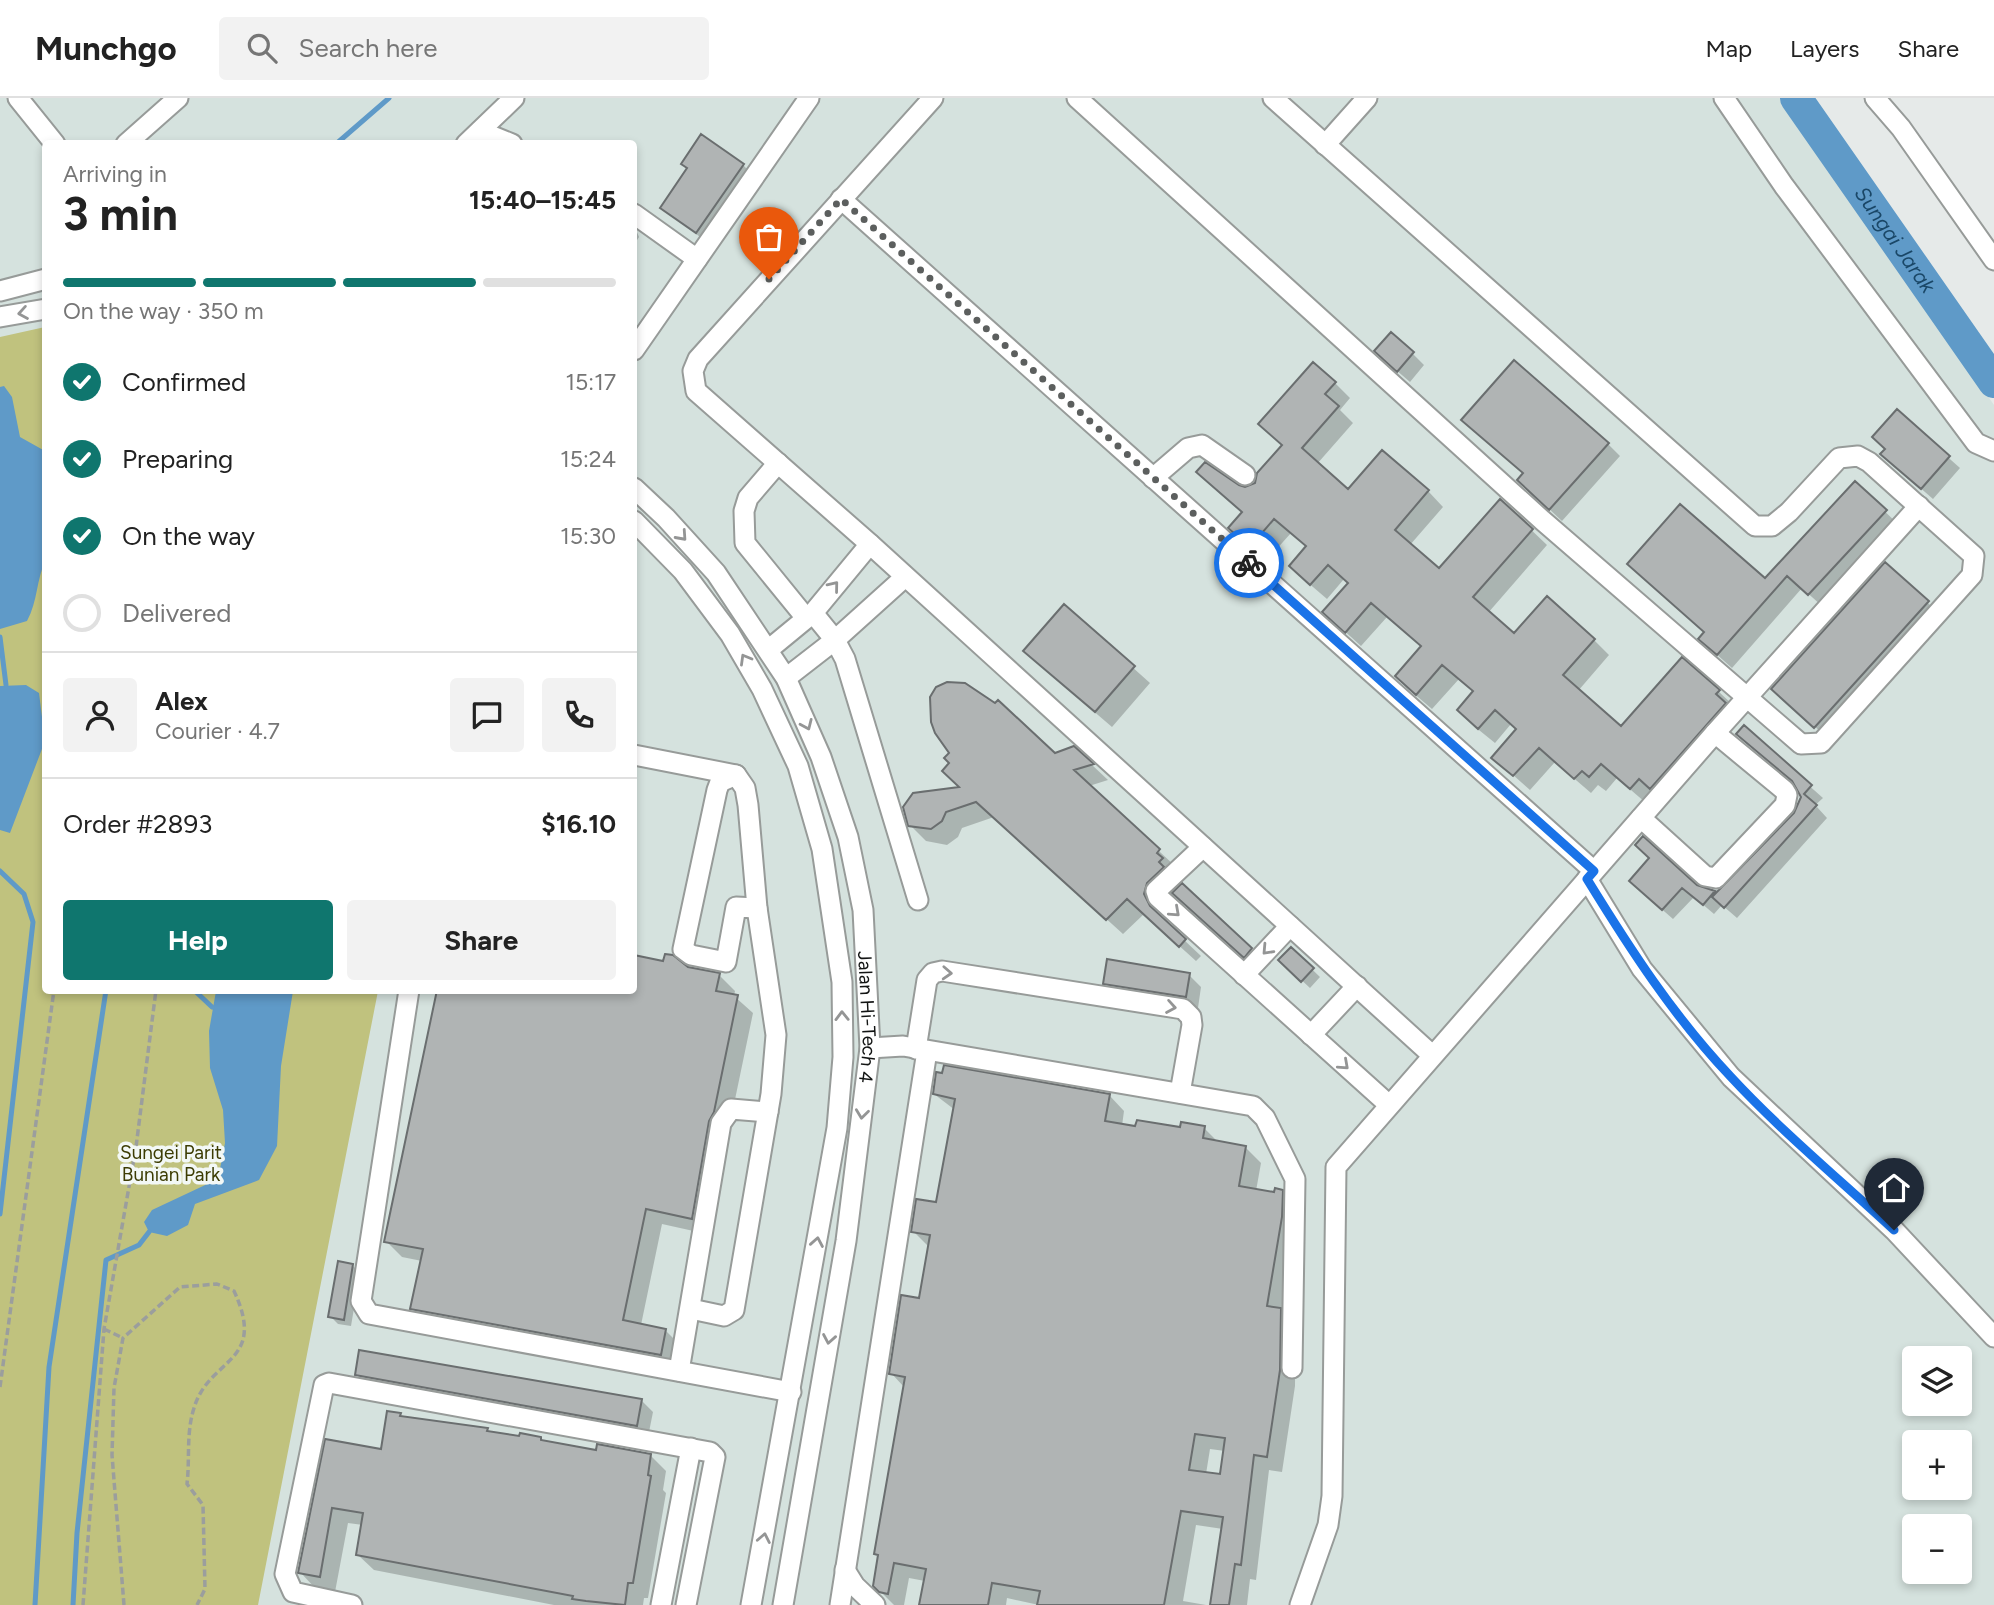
<!DOCTYPE html>
<html lang="en">
<head>
<meta charset="utf-8">
<style>
	:root { --surface:#fff; --page:#f2f2f2; --text:#222; --muted:#767676; --line:#e0e0e0; --accent:#0f766e }
	body { margin:0; font-family:Figtree,sans-serif; background:var(--page); color:var(--text); height:100vh; display:flex; flex-direction:column; font-size:26px; white-space:nowrap }
	* { box-sizing:border-box; margin:0 }
	p { font-size:23px; color:var(--muted) }
	.icon { flex:none; width:38px; height:38px; fill:none; stroke:currentColor; stroke-width:2; stroke-linecap:round; stroke-linejoin:round }
	.map { position:relative; flex:1; overflow:hidden }
	.side { position:absolute; left:42px; top:42px; width:595px; height:854px; display:flex; flex-direction:column; background:var(--surface); border-radius:7px; box-shadow:0 4px 10px #0003 }
	.side>* { flex:none }
	.buttons { position:absolute; left:1902px; top:1248px; display:grid; gap:14px }
	.buttons a { display:grid; place-items:center; width:70px; height:70px; border-radius:7px; background:var(--surface); box-shadow:0 4px 10px #0003; font-size:35px }
	.pin { position:absolute; display:grid; place-items:center; width:60px; height:60px; color:#fff; margin:-72px -30px; border-radius:50% 50% 50% 0; rotate:-45deg; box-shadow:0 0 7px #0007 }
	.pin .icon { rotate:45deg }
	.courier { position:absolute; display:grid; place-items:center; width:70px; height:70px; margin:-35px; border:5px solid #1a73e8; border-radius:50%; background:#fff; color:#222; box-shadow:0 2px 9px #0007 }
	.summary em { font-style:normal; font-weight:700 }
	.summary div { display:flex; flex-direction:column-reverse }
	.summary { display:flex; align-items:center; justify-content:space-between; height:119px; padding:0 21px }
	h1 { font-size:46px; font-weight:700; line-height:52px }
	.bar { display:grid; grid-template-columns:repeat(4,1fr); gap:10px 7px; align-content:center; height:84px; padding:0 21px }
	.bar i { height:9px; border-radius:5px; background:var(--line) }
	.bar .current { background:var(--accent) }
	.bar p { grid-column:span 4 }
	.line { display:flex; align-items:center; gap:18px; padding:0 21px; border-top:2px solid var(--line) }
	.line div { flex:1 }
	.round { display:grid; place-items:center; flex:none; width:74px; height:74px; border-radius:7px; background:var(--page) }
	ol { padding:0 21px; list-style:none }
	li { display:flex; align-items:center; gap:21px; height:77px }
	li p { margin-inline-start:auto }
	li .icon { padding:7px; border-radius:50%; background:var(--accent); color:#fff; stroke-width:4 }
	li:last-child { color:var(--muted) }
	li i { width:38px; height:38px; border:4px solid var(--line); border-radius:50% }
	.button { display:flex; gap:14px; margin-top:auto; padding:14px 21px }
	.button a { flex:1; height:80px; border-radius:7px; background:var(--accent); color:#fff; font-size:28px; font-weight:700; line-height:80px; text-align:center }
	.button a+a { background:var(--page); color:var(--text) }
	header { display:flex; align-items:center; gap:42px; box-sizing:border-box; height:98px; padding:0 35px; background:var(--surface); border-bottom:2px solid var(--line) }
	header strong { font-size:33px }
	nav { display:flex; gap:38px; margin-inline-start:auto; font-size:24px }
	.search { width:490px; height:63px; background:var(--page); display:flex; align-items:center; gap:18px; box-sizing:border-box; padding:0 24px; border-radius:7px; color:var(--muted); font-size:26px }
	.map>svg:first-child { display:block }
	.built { fill:#d5e2de; fill-rule:evenodd }
	.green { fill:#c0c27e }
	.water { fill:#5f9ac8 }
	.shadow { fill:#0003; fill-rule:evenodd }
	.lines { fill:none; stroke-linecap:round; stroke-linejoin:round }
	.stream { stroke:#5f9ac8; stroke-width:5 }
	.river { stroke:#5f9ac8; stroke-width:32 }
	.building { fill:#b0b4b4; stroke:#6a6e6f; stroke-width:2; fill-rule:evenodd }
	.minor-casing { stroke:#979b99; stroke-width:23 }
	.path { stroke:#9b9e9d; stroke-width:3.5; stroke-dasharray:7 3.5; stroke-linecap:butt }
	.minor { stroke:#fff; stroke-width:19 }
	.oneway { stroke:#949595 }
	.done { stroke:#5c5f5e; stroke-width:7; stroke-dasharray:0 12.6 }
	.route { stroke:#1a73e8; stroke-width:9 }
	.labels { text-anchor:middle; stroke-width:7; stroke-linejoin:round; paint-order:stroke }
	.street-label { font-size:19px; fill:#121413; stroke:#f3f8f6 }
	.park-label { font-size:19px; fill:#3c3c03; stroke:#f3f8f6 }
	.water-label { font-size:21px; font-style:italic; fill:#1a4767; stroke:#f3f8f6 }
</style>
</head>
<body>
<header>
<strong>Munchgo</strong>
<div class="search"><svg class="icon" aria-label="search" viewBox="0 0 24 24"><circle cx="10" cy="10" r="6"/><path d="M15 15l6 6"/></svg>Search here</div>
<nav><a>Map</a><a>Layers</a><a>Share</a></nav>
</header>
<div class="map">
<svg width="1994" height="1507" viewBox="0 0 1994 1507">
	<rect width="100%" height="100%" fill="#e6eae9"/>
	<path class="built" d="M0,0H1781L1994,307V1507H0ZM46,46H634V892H46ZM1914,1260H1960V1306H1914ZM1914,1344H1960V1390H1914ZM1914,1428H1960V1474H1914Z"/>
	<path class="green" d="M45,229L46,892L378,893L258,1507H0V239Z"/>
	<path class="water" d="M4,288L12,299L20,339L45,353L46,461C36,482 38,503 27,523L0,531V289Z
		M26,587L39,595L45,643L10,735L0,732V588Z
		M216,893H293L281,968L277,1048L259,1082L195,1106L188,1127L167,1138L149,1134L144,1124L152,1112L218,1081L225,1045L223,1012L210,970L209,933Z"/>
	<path class="shadow" d="M743,67L754,78L708,145L662,110Z
		M634,127L639,139L634,147Z
		M1412,255L1424,267L1410,284L1388,265Z
		M1335,285L1350,300L1340,312L1353,325L1317,366L1348,393H1428L1443,409L1410,447L1439,473L1501,403L1547,447L1488,515L1515,538L1594,542L1609,557L1578,593L1621,630L1718,593L1734,608L1646,705L1617,680L1606,693L1598,687L1591,695L1555,664L1530,692L1494,660L1518,632L1511,626L1495,645L1474,628L1459,612L1474,594L1459,581L1432,611L1412,594L1397,578L1422,549L1387,519L1361,548L1340,529L1350,486L1344,481L1327,501L1306,483L1307,449L1291,435L1266,463L1245,445L1243,415L1214,389L1245,391L1256,386L1283,348L1276,342Z
		M1897,314L1960,370L1933,401L1894,367L1887,351Z
		M1608,346L1620,358L1562,423L1531,394Z
		M1855,385L1899,427L1823,509L1802,490L1732,570L1714,554L1706,534L1765,482Z
		M1886,466L1944,520L1822,635L1787,604Z
		M1064,508L1150,585L1112,629L1042,569Z
		M1744,630L1823,700L1811,711L1813,713L1817,709L1827,720L1737,820L1722,807L1714,816L1694,799L1673,821L1641,793L1696,789L1716,797L1795,716L1803,699L1795,685L1738,636Z
		M1074,650L1108,682L1089,688L1175,768L1174,781L1179,786L1163,801L1160,814L1164,823L1201,858L1196,863L1144,816L1123,836L994,719L962,730L958,739L947,747L926,743L910,727V701L920,693L961,690Z
		M1182,788L1263,863L1257,870L1186,807Z
		M1291,851L1320,879L1310,890L1280,862Z
		M634,859L719,877L735,893L734,898L753,915L707,1136L662,1126L641,1227L665,1232L681,1248L676,1273L428,1227L412,1211L422,1163L402,1159L386,1143L634,892Z
		M1189,877L1201,889L1198,910L1117,897L1105,885Z
		M934,996L1109,997L1124,1013L1122,1028L1204,1030L1219,1045L1245,1049L1261,1065L1256,1093L1276,1096L1282,1093L1297,1109L1295,1288L1282,1374L1269,1372L1256,1482L1250,1481L1247,1507H1212L1223,1431L1196,1427L1183,1503L1206,1507H1039L1007,1500L1006,1507H922L925,1483L909,1480L904,1507H894L875,1488L880,1459L876,1455L905,1290L891,1275L921,1202L929,1149L913,1133L938,1107L955,1012ZM1210,1351L1225,1353L1222,1378L1206,1376Z
		M352,1167L360,1175L351,1228L338,1226L330,1218Z
		M357,1277L641,1302L653,1314L648,1339L369,1289Z
		M400,1317L403,1320L540,1341L544,1345L598,1354L650,1357L666,1373L663,1392L666,1395L648,1500H644L643,1507H554L374,1472L358,1457L363,1427L348,1425L335,1494L315,1490L300,1474L327,1343L382,1353Z"/>
	<g class="lines">
		<path class="stream" d="M336,46L389,0
			M0,539L6,587
			M0,773L24,796L33,824L0,1116
			M194,892L212,909
			M35,1507L49,1269L106,892
			M73,1507L77,1435L106,1162L139,1147L149,1134"/>
		<path class="river" id="s1" d="M1796,0L1994,284"/>
	</g>
	<path class="building" d="M701,36L744,66L696,135L660,110L687,70L681,66Z
		M1391,234L1414,254L1397,274L1374,253Z
		M1514,262L1609,345L1549,412L1517,382L1523,375L1461,322Z
		M1313,264L1336,284L1325,296L1339,308L1302,350L1348,391L1382,352L1429,392L1395,432L1439,470L1500,401L1533,431L1473,499L1514,535L1547,498L1595,541L1563,577L1621,628L1682,559L1720,592L1716,596L1726,605L1650,691L1639,681L1630,691L1601,666L1589,679L1582,673L1574,681L1539,650L1513,678L1491,660L1516,631L1495,612L1478,631L1457,612L1473,593L1442,567L1416,597L1395,578L1421,548L1371,505L1345,535L1322,514L1348,485L1328,467L1310,487L1289,468L1306,448L1274,421L1250,449L1228,430L1242,414L1196,374L1205,364L1239,387L1245,389L1255,385L1257,375L1282,347L1258,326Z
		M1897,311L1950,358L1921,391L1880,356L1885,351L1872,339Z
		M1855,383L1887,412L1808,497L1787,478L1717,557L1698,541L1704,534L1627,466L1680,406L1765,480Z
		M1885,464L1929,503L1814,630L1771,591Z
		M1064,506L1135,568L1095,614L1023,553Z
		M947,584L965,585L995,605L998,602L1055,655L1074,648L1094,666L1074,672L1160,751L1157,755L1163,760L1159,764L1164,769L1147,785L1144,796L1150,808L1186,841L1179,849L1127,801L1106,822L976,704L946,714L942,723L931,731L908,728L903,709L913,695L959,689L942,673L949,665L944,660L949,655L935,635L931,624L930,599L936,589Z
		M1744,627L1812,687L1804,696L1817,707L1724,810L1712,799L1794,715L1801,699L1792,683L1736,636Z
		M1643,738L1697,787L1715,793L1703,807L1682,790L1662,812L1629,783L1649,760L1635,747Z
		M1182,785L1252,850L1244,860L1172,795Z
		M1291,849L1314,870L1301,884L1278,862Z
		M665,856L673,857L688,869L720,875L716,893L738,897L714,1014L709,1023L692,1121L646,1111L623,1222L666,1231L661,1257L410,1211L423,1151L384,1144L437,892H634V857L663,863Z
		M1107,861L1190,875L1186,899L1103,886Z
		M944,967L1110,996L1105,1023L1135,1028L1137,1022L1180,1029L1181,1024L1205,1028L1203,1040L1246,1048L1239,1088L1274,1094L1275,1090L1283,1092L1282,1119L1267,1208L1281,1210L1280,1272L1267,1359L1254,1357L1241,1467L1235,1466L1229,1507H1210L1223,1419L1181,1413L1164,1507H1037L1040,1493L992,1485L988,1507H919L926,1471L894,1465L888,1496L879,1494L873,1488L878,1457L874,1456L905,1279L889,1276L901,1197L919,1200L930,1137L911,1134L916,1101L936,1104L955,1001L933,996L936,974L942,975ZM1195,1336L1225,1340L1220,1376L1189,1372Z
		M338,1163L353,1166L344,1222L328,1219Z
		M359,1252L642,1301L637,1328L355,1277Z
		M387,1313L401,1315L400,1318L488,1330L487,1333L519,1338L520,1335L541,1339V1342L596,1352L597,1346L651,1356L648,1377L651,1378L633,1485H628L625,1507L586,1503L572,1501L573,1498L356,1457L363,1415L332,1410L320,1479L298,1475L325,1341L381,1351Z"/>
	<g class="lines">
		<defs>
			<g id="minor">
				<path d="M18,0L55,46"/>
				<path d="M933,0L698,261L693,273L696,293L870,446L1432,957"/>
				<path d="M1077,0L1542,422L1801,646L1821,645L1972,477L1974,458L1869,364L1858,358L1839,360L1789,414L1772,428H1755L1273,0"/>
				<path d="M1724,0L1784,88L1976,345L1994,353"/>
				<path d="M1875,0L1901,30L1994,162"/>
				<path d="M480,33L512,46"/>
				<path d="M126,46L178,0"/>
				<path d="M466,46L514,0"/>
				<path d="M1325,47L1367,0"/>
				<path d="M841,101L1594,773"/>
				<path d="M634,116L697,161"/>
				<path d="M0,193L46,181"/>
				<path d="M0,219L46,211"/>
				<path d="M634,252L809,0"/>
				<path d="M778,365L748,400L744,413L745,445L806,520"/>
				<path d="M1153,380L1188,350L1202,347L1245,377"/>
				<path id="s2" d="M634,390L666,420L716,475L786,580L821,659L848,739L863,812L870,950L846,1143L783,1507"/>
				<path d="M634,423L683,473L730,536L762,591L798,668L822,751L842,884L843,959L837,1030L751,1507"/>
				<path d="M813,515L835,542L845,561L918,802"/>
				<path d="M768,552L813,515L870,446"/>
				<path d="M786,580L835,542L905,479"/>
				<path d="M634,657L736,677L745,690L748,707L757,810L776,937L771,996L734,1212L724,1218L691,1211"/>
				<path d="M736,677L720,684L717,692L683,851L691,857L726,864L736,809L757,810"/>
				<path d="M1641,720L1705,778L1716,780L1785,707L1787,697L1784,692L1715,635"/>
				<path d="M1203,749L1156,793L1158,799L1388,1006"/>
				<path d="M1587,781L1642,871L1731,979L1894,1132L1994,1239"/>
				<path d="M1244,877L1290,828"/>
				<path d="M409,892L361,1203L369,1216L791,1294"/>
				<path d="M1311,937L1357,888"/>
				<path d="M870,950L903,948L1253,1008L1265,1020L1295,1081L1292,1270"/>
				<path d="M916,951L927,882L933,875L942,873L1183,911L1191,919L1192,927L1180,995"/>
				<path d="M679,1273L721,1025L731,1011L768,1014"/>
				<path d="M845,1472L855,1488L875,1507"/>
				<path d="M352,1507L293,1494L285,1476L324,1287L329,1285L710,1354L715,1359L686,1507"/>
				<path d="M661,1507L691,1350"/>
				<path d="M840,1507L927,953"/>
				<path d="M1300,1507L1328,1427L1332,1398L1336,1069L1715,635L1919,408"/>
			</g>
		</defs>
		<use href="#minor" class="minor-casing"/>
		<path class="path" d="M104,1231L123,1240
			M0,1289L54,892
			M83,1507L104,1231L136,1049L156,892
			M124,1507L112,1357L114,1290L123,1240L180,1189L217,1186L234,1193C268,1266 209,1259 194,1310C186,1335 190,1360 187,1386L203,1407L205,1491L197,1507"/>
		<use href="#minor" class="minor"/>
	</g>
	<defs><path id="oneway-chevron" d="M-2-3.5L2.5 0L-2 3.5" fill="none" stroke-width="1.6" stroke-linecap="round" stroke-linejoin="round" transform="scale(1.75)"/></defs>
	<g class="oneway">
		<use href="#oneway-chevron" transform="translate(23 215) rotate(170)"/>
		<use href="#oneway-chevron" transform="translate(682 438) rotate(48)"/>
		<use href="#oneway-chevron" transform="translate(834 488) rotate(-51)"/>
		<use href="#oneway-chevron" transform="translate(745 561) rotate(-120)"/>
		<use href="#oneway-chevron" transform="translate(807 627) rotate(66)"/>
		<use href="#oneway-chevron" transform="translate(1175 814) rotate(42)"/>
		<use href="#oneway-chevron" transform="translate(1267 852) rotate(133)"/>
		<use href="#oneway-chevron" transform="translate(947 875) rotate(3)"/>
		<use href="#oneway-chevron" transform="translate(1171 909) rotate(10)"/>
		<use href="#oneway-chevron" transform="translate(842 918) rotate(-91)"/>
		<use href="#oneway-chevron" transform="translate(1344 967) rotate(42)"/>
		<use href="#oneway-chevron" transform="translate(862 1016) rotate(97)"/>
		<use href="#oneway-chevron" transform="translate(817 1144) rotate(-80)"/>
		<use href="#oneway-chevron" transform="translate(829 1241) rotate(100)"/>
		<use href="#oneway-chevron" transform="translate(764 1440) rotate(-79)"/>
	</g>
	<g class="lines">
		<path class="done" d="M769,181L841,101L1249,465"/>
		<path class="route" d="M1249,465L1594,773L1587,781C1630,851 1674,919 1731,979C1781,1033 1839,1081 1894,1132"/>
	</g>
	<g class="labels">
		<g class="street-label">
			<text dy="7" stroke="none"><textPath href="#s2" startOffset="597">Jalan Hi-Tech 4</textPath></text>
		</g>
		<g class="park-label">
			<text x="171" y="1061">Sungei Parit<tspan x="171" dy="22">Bunian Park</tspan></text>
		</g>
		<g class="water-label">
			<text dy="7" stroke="none"><textPath href="#s1" startOffset="173">Sungai Jarak</textPath></text>
		</g>
	</g>
</svg>
<div class="buttons">
<a><svg class="icon" aria-label="layers" viewBox="0 0 24 24"><path d="M12 4l9 5-9 5-9-5zM3 14l9 5 9-5"/></svg></a>
<a>+</a>
<a>−</a>
</div>
<div class="pin" style="left:769px;top:181px;background:#ea580c"><svg class="icon" aria-label="bag" viewBox="0 0 24 24"><path d="M5 8h14l-1 12H6zM9 8a3 3 0 0 1 6 0"/></svg></div>
<div class="pin" style="left:1894px;top:1132px;background:#1f2937"><svg class="icon" aria-label="home" viewBox="0 0 24 24"><path d="M3 11l9-7 9 7M6 9v11h12V9"/></svg></div>
<div class="courier" style="left:1249px;top:465px"><svg class="icon" aria-label="bike" viewBox="0 0 24 24"><circle cx="6" cy="16" r="4"/><circle cx="18" cy="16" r="4"/><path d="M6 16l4-8h5l3 8M10 8l3 8H6M13 5h3"/></svg></div>
<section class="side">
<div class="summary"><div><h1>3 min</h1><p>Arriving in</p></div><em>15:40–15:45</em></div>
<div class="bar"><i class="current"></i><i class="current"></i><i class="current"></i><i></i><p>On the way · 350 m</p></div>
<ol>
<li><svg class="icon" aria-label="check" viewBox="0 0 24 24"><path d="M5 12l5 5 9-10"/></svg>Confirmed<p>15:17</p></li>
<li><svg class="icon" aria-label="check" viewBox="0 0 24 24"><path d="M5 12l5 5 9-10"/></svg>Preparing<p>15:24</p></li>
<li><svg class="icon" aria-label="check" viewBox="0 0 24 24"><path d="M5 12l5 5 9-10"/></svg>On the way<p>15:30</p></li>
<li><i></i>Delivered</li>
</ol>
<div class="line" style="height:126px"><a class="round"><svg class="icon" aria-label="person" viewBox="0 0 24 24"><circle cx="12" cy="8" r="4"/><path d="M4 21q1-7 8-7t8 7"/></svg></a><div><b>Alex</b><p>Courier · 4.7</p></div><a class="round"><svg class="icon" aria-label="chat" viewBox="0 0 24 24"><path d="M4 5h16v11H9l-5 4z"/></svg></a><a class="round"><svg class="icon" aria-label="phone" viewBox="0 0 24 24"><path d="M5 4h4l2 5-3 2q2 4 5 5l2-3 5 2v4C11 20 4 13 5 4z"/></svg></a></div>
<div class="line" style="height:91px"><div>Order #2893</div><b>$16.10</b></div>
<div class="button"><a>Help</a><a>Share</a></div>
</section>
</div>
</body>
</html>
